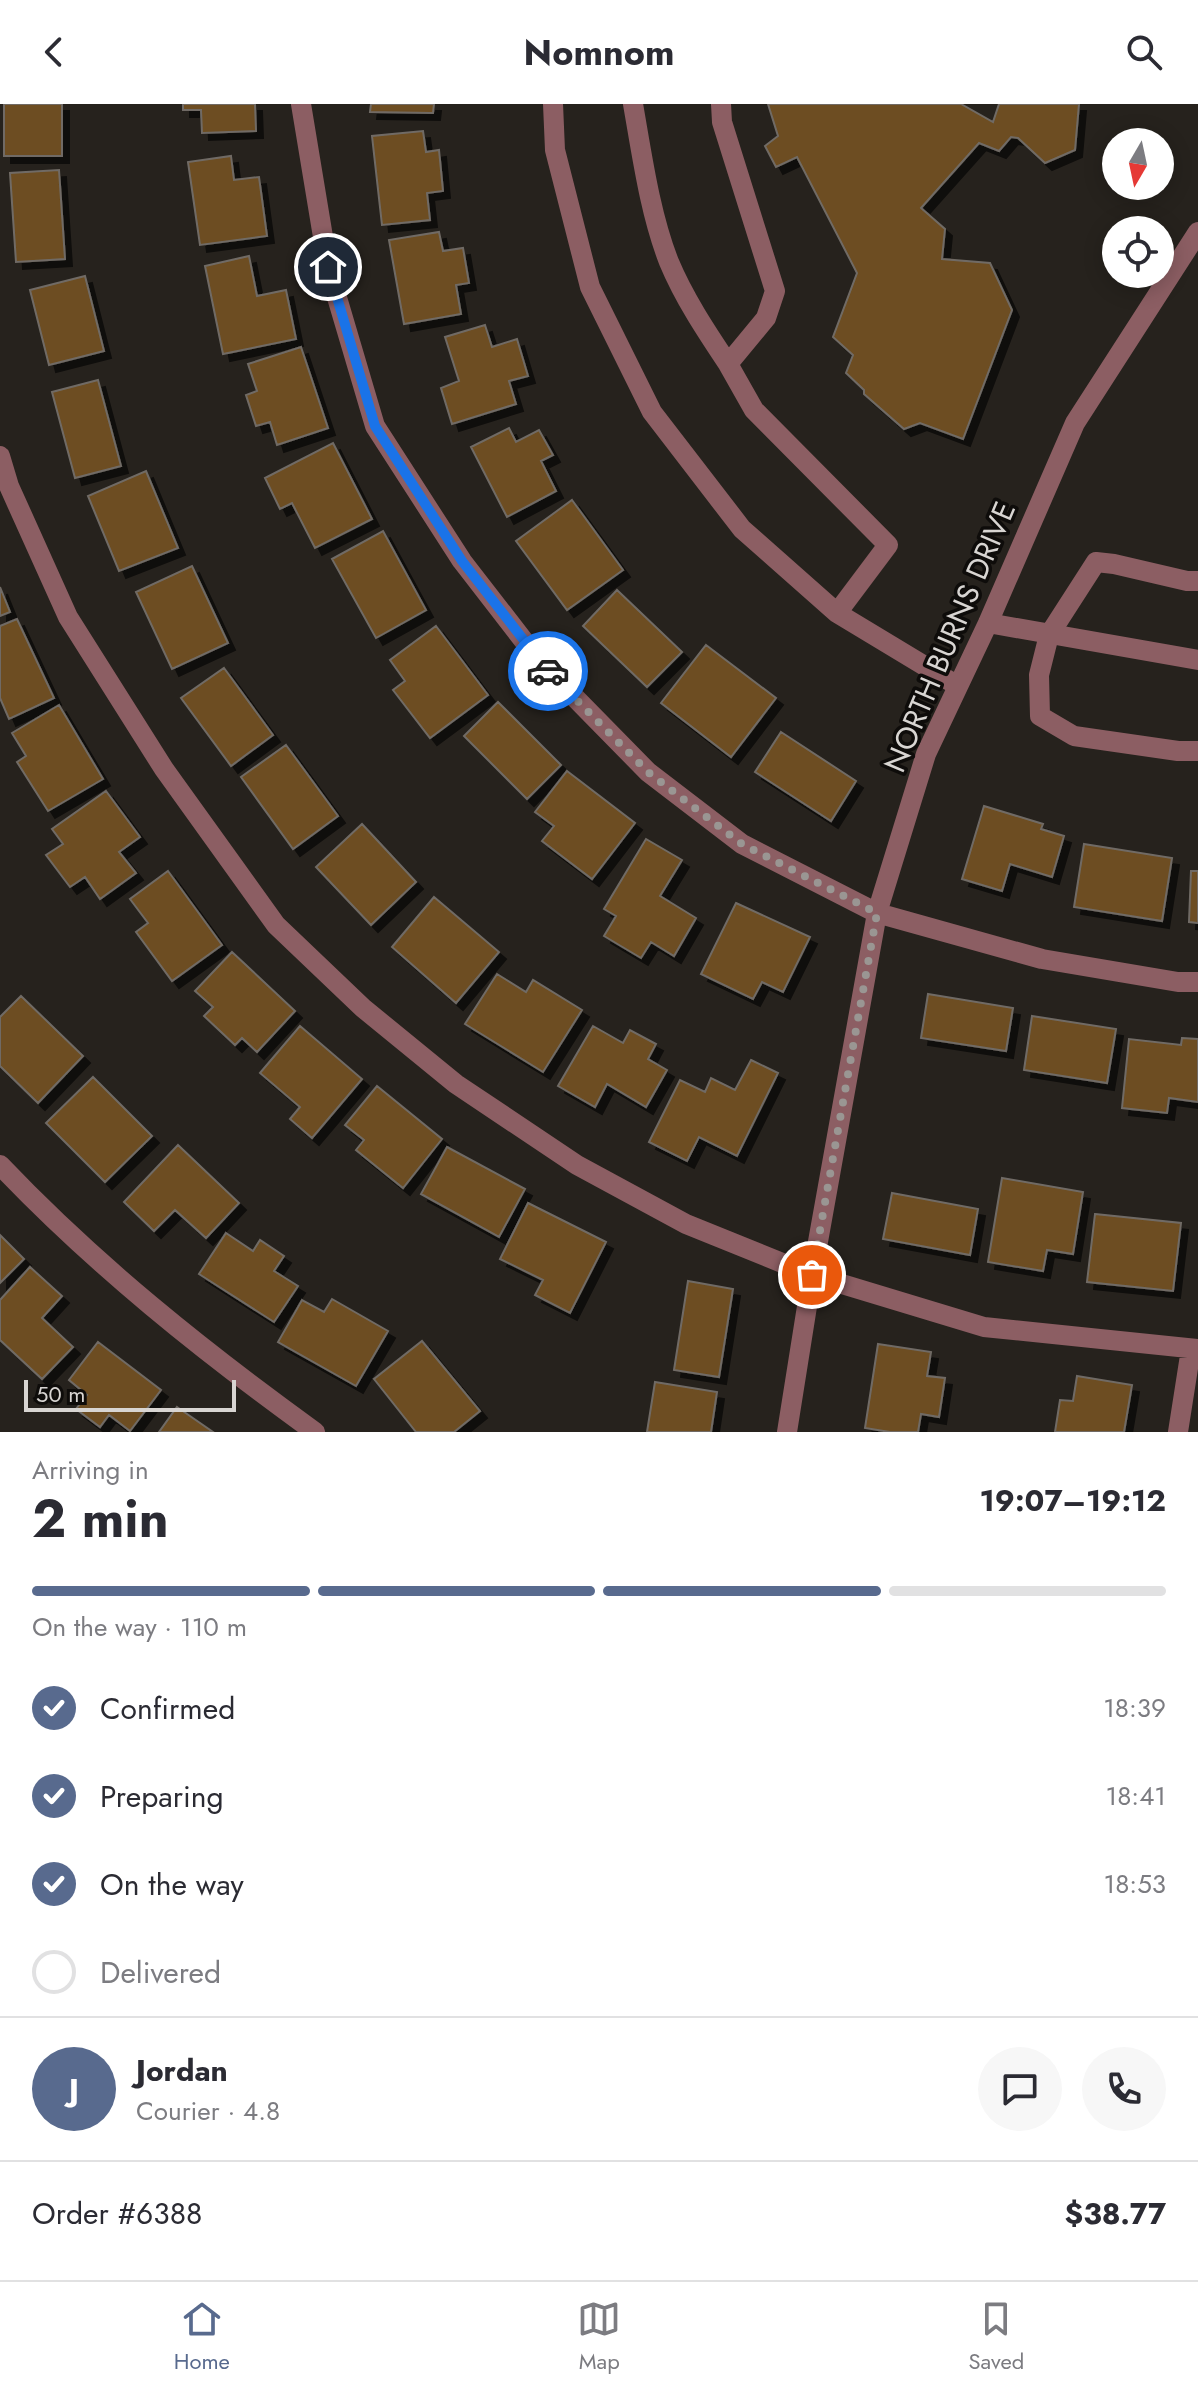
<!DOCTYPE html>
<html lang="en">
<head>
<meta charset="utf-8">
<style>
	:root { --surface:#fff; --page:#f7f7f7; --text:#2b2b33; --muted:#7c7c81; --line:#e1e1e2; --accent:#586a8e }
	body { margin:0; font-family:Jost,sans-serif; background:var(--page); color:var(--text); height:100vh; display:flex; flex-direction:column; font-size:30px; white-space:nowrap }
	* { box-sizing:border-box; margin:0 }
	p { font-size:26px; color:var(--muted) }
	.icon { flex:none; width:44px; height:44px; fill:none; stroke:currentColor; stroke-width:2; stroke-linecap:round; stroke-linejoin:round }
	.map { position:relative; height:1328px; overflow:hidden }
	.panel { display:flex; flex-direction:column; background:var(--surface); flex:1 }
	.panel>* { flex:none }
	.needle { width:52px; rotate:189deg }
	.fabs { position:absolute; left:1102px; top:24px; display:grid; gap:16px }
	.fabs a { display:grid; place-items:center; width:72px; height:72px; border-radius:50%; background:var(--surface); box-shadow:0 4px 20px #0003; font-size:40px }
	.scale { position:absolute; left:24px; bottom:20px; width:212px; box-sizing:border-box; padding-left:8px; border:4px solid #d8d5d2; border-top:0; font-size:22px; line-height:28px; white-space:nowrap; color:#d8d5d2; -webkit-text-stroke:6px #0e0c0a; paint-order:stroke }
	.pin { position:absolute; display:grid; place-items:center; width:68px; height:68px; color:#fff; margin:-34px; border:4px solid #fff; border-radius:50%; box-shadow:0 2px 8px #0007 }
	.courier { position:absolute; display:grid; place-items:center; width:80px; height:80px; margin:-40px; border:6px solid #1a73e8; border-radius:50%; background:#fff; color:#222; box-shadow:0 2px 10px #0007 }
	.headline em { font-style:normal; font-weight:700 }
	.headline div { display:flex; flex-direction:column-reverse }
	.headline { display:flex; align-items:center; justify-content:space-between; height:136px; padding:0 32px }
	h1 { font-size:52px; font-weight:700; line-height:60px }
	.bar { display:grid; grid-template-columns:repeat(4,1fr); gap:12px 8px; align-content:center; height:96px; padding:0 32px }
	.bar i { height:10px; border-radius:6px; background:var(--line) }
	.bar .current { background:var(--accent) }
	.bar p { grid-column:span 4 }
	.line { display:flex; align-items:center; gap:20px; padding:0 32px; border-top:2px solid var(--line) }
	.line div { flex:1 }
	.round { display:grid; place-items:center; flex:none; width:84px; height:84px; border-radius:42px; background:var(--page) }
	ol { padding:0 32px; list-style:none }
	li { display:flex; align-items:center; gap:24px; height:88px }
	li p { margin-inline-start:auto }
	li .icon { padding:8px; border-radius:50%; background:var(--accent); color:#fff; stroke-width:4 }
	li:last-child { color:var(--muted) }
	li i { width:44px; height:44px; border:4px solid var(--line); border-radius:50% }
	header { display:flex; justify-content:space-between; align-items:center; height:104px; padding:0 32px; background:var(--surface); font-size:36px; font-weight:700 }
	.tab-bar { display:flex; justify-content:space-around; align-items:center; height:112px; border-top:2px solid var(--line); background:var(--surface); font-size:22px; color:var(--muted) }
	.tab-bar a { display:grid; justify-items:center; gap:4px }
	.tab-bar .current { color:var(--accent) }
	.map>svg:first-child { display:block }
	.building { fill:#6d4d20; stroke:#706b65; stroke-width:2; filter:url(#shadow) }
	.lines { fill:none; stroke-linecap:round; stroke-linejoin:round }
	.minor { stroke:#8c5e63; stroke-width:20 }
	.done { stroke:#9a9693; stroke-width:8; stroke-dasharray:0 14.4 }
	.route { stroke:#1a73e8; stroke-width:10 }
	.labels { text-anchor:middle; stroke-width:7; stroke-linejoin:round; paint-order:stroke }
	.street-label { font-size:30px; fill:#d8d5d2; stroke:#0e0c0a }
</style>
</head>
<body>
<header><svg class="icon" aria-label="back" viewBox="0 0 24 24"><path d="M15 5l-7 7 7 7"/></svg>Nomnom<svg class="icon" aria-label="search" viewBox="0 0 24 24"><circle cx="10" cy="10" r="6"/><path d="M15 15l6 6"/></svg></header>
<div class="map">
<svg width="1198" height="1328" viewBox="0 0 1198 1328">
	<defs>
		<filter id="shadow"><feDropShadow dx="7" dy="7" stdDeviation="0" flood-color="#0009"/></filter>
	</defs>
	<rect width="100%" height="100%" fill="#26221d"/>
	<path class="building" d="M4,0H62V52H4Z
		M183,0H255L256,27L202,29L201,6H183Z
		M371,0H434L433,9L370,8Z
		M768,0H961L993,18L999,0H1079L1075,46L1045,59L1018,34L1011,33L999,47L979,39L921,104L945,125L942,155L990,159L1012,206L963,335L920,319L904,325L864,290V286L846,269L853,251L833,233L857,169L797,53L776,63L765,42L778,32Z
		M423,27L426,48L439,46L443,87L427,89L430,116L382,121L372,32Z
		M231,52L234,76L259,73L267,132L200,141L188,58Z
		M59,66L65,155L16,158L10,69Z
		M439,128L443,147L463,144L469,179L456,181L461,210L404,220L389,136Z
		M249,152L257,192L286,186L296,235L223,250L205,162Z
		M85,172L104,247L49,261L30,186Z
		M485,221L492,243L517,235L528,272L509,277L516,300L452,320L441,284L459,277L445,233Z
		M301,243L328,324L277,341L270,318L256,322L246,291L257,287L248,260Z
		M98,276L121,362L75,374L52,288Z
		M509,324L516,338L539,326L553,351L541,357L556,387L507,413L471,343Z
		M333,339L372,415L315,444L292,399L280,405L265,374Z
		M146,367L178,444L119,467L88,392Z
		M572,396L623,466L567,506L516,437Z
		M383,427L426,506L376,534L332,455Z
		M192,462L228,539L172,565L136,488Z
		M0,483L10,508L0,512Z
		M617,486L682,548L647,583L583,522Z
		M17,515L54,594L9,615L0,594V522Z
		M436,522L488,591L430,634L393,586L405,577L390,556Z
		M706,541L776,594L731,653L661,599Z
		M224,564L273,631L231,662L181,594Z
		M498,598L561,661L527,695L464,632Z
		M59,601L103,675L48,707L17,658L26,652L12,629Z
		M781,628L856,677L831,717L755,668Z
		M286,641L338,712L293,745L241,673Z
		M567,667L635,719L592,775L542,737L554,722L535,708Z
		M106,687L140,733L119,748L136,769L100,795L85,773L70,783L46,751L63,740L52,725Z
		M984,702L1043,720L1041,725L1064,732L1052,773L1010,760L1002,787L962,775Z
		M362,720L416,778L371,821L316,763Z
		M646,735L682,756L660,792L696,814L674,852L651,838L641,854L604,832L616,812L604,805Z
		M1084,740L1172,754L1162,817L1074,803Z
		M168,767L222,841L172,877L136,828L148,819L130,795Z
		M1191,767H1198V819L1189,818Z
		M434,793L499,848L456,899L392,843Z
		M736,799L810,833L783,888L762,878L753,895L701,870Z
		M232,848L295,907L257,948L242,934L235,941L204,912L213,903L195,887Z
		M497,870L526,888L533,876L582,906L543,968L465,920Z
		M928,890L1013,904L1006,947L921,934Z
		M21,892L83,952L38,999L0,962V913Z
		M1032,912L1116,925L1107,979L1024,966Z
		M300,922L362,975L312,1034L290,1015L300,1003L260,969Z
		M593,922L623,939L630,926L656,940L648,955L667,966L646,1003L607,980L595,1003L558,982Z
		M1182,934L1198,935V998L1169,994L1167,1009L1122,1004L1129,935L1181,941Z
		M751,956L778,969L737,1052L699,1033L687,1057L649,1038L680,976L705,988L711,974L735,986Z
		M93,973L152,1032L105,1078L46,1019Z
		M377,982L442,1035L403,1084L356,1046L364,1036L345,1021Z
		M178,1041L239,1099L206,1134L175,1106L154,1127L124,1098Z
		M447,1043L525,1085L499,1133L421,1090Z
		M1002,1074L1083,1088L1073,1150L1047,1146L1043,1167L988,1158Z
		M892,1089L978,1105L970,1151L883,1135Z
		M528,1099L606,1138L570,1209L535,1191L543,1176L500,1155Z
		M1095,1110L1181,1119L1173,1187L1087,1178Z
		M226,1129L253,1147L260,1136L284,1152L274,1167L298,1182L274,1218L199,1170Z
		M0,1131L24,1155L0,1179Z
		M30,1163L62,1192L42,1214L73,1243L42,1275L0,1236V1196Z
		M688,1177L733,1185L719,1273L674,1266Z
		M332,1195L388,1227L356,1282L278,1238L302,1196L324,1208Z
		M422,1237L480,1307L454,1328H416L374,1275Z
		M98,1238L161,1286L130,1327L109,1311L100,1323L76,1305L87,1291L69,1276Z
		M878,1240L931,1248L927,1272L945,1274L939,1313L921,1310L918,1328H890L865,1324Z
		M1077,1272L1132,1281L1124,1328H1055L1060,1296L1073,1297Z
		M655,1278L717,1288L711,1328H647Z
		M177,1303L213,1328H159Z"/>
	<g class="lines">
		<path class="minor" d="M301,0L328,163L375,322L462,457L541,559L648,668L742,740L877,809L1042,855L1178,878H1198
			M553,0L555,46L590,183L652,308L742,425L837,509L958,582
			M633,0C642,51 650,110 669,158C684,194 706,227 728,260
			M721,0L722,18L775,187L766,214L728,260L754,306L888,441L837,509
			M0,352L9,382L68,513L164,665L276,821L363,904L456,980L577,1061L686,1120L812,1171L984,1223L1198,1245
			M1198,477H1187L1114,460L1096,458L1049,531L1039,571L1040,612L1074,632L1178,647H1198
			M988,519L1198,556
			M0,1061C95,1161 204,1248 315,1328
			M787,1328L812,1171L877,809L926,650L988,519L1075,319L1198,128
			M1178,1328L1191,1245"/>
	</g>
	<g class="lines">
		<path class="done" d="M548,567L648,668L742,740L877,809L812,1171"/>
		<path class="route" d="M328,163L375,322L462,457L548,567"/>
	</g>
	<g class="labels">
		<g class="street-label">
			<text transform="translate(950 533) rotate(-67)" y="10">NORTH BURNS DRIVE</text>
		</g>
	</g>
</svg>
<div class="fabs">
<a><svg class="needle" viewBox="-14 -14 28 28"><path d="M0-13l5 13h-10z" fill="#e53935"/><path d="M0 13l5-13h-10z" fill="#7c7c81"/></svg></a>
<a><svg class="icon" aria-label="locate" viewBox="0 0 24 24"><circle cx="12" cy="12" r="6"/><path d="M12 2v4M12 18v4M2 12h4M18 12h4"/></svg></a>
</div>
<div class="scale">50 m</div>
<div class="pin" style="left:812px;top:1171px;background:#ea580c"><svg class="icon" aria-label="bag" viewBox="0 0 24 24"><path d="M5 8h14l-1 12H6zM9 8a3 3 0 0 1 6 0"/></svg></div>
<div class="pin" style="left:328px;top:163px;background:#1f2937"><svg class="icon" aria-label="home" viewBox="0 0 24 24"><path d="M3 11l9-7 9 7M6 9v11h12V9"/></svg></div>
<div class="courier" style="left:548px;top:567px"><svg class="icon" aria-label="car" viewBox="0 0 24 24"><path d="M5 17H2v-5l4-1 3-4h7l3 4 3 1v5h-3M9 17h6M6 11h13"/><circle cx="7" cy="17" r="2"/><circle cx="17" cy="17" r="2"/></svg></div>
</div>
<section class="panel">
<div class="headline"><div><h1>2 min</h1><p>Arriving in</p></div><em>19:07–19:12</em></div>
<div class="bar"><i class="current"></i><i class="current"></i><i class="current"></i><i></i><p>On the way · 110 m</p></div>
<ol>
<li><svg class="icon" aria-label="check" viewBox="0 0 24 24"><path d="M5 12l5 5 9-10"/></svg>Confirmed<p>18:39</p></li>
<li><svg class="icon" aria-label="check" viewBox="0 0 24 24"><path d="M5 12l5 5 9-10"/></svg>Preparing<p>18:41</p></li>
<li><svg class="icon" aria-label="check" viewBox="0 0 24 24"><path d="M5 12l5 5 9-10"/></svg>On the way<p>18:53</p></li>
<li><i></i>Delivered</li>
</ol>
<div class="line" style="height:144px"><b class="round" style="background:var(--accent);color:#fff">J</b><div><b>Jordan</b><p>Courier · 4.8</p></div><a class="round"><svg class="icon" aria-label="chat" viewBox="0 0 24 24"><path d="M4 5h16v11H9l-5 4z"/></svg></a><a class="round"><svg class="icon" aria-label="phone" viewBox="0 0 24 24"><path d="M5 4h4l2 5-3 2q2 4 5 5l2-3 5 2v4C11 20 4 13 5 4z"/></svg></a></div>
<div class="line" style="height:104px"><div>Order #6388</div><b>$38.77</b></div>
</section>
<nav class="tab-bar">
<a class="current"><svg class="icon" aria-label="home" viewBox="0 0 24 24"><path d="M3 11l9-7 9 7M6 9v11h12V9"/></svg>Home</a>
<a><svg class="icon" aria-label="map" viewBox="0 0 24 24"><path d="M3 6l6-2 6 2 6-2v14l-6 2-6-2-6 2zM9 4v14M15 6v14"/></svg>Map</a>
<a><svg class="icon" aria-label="saved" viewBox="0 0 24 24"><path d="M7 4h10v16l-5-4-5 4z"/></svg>Saved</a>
</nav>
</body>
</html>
